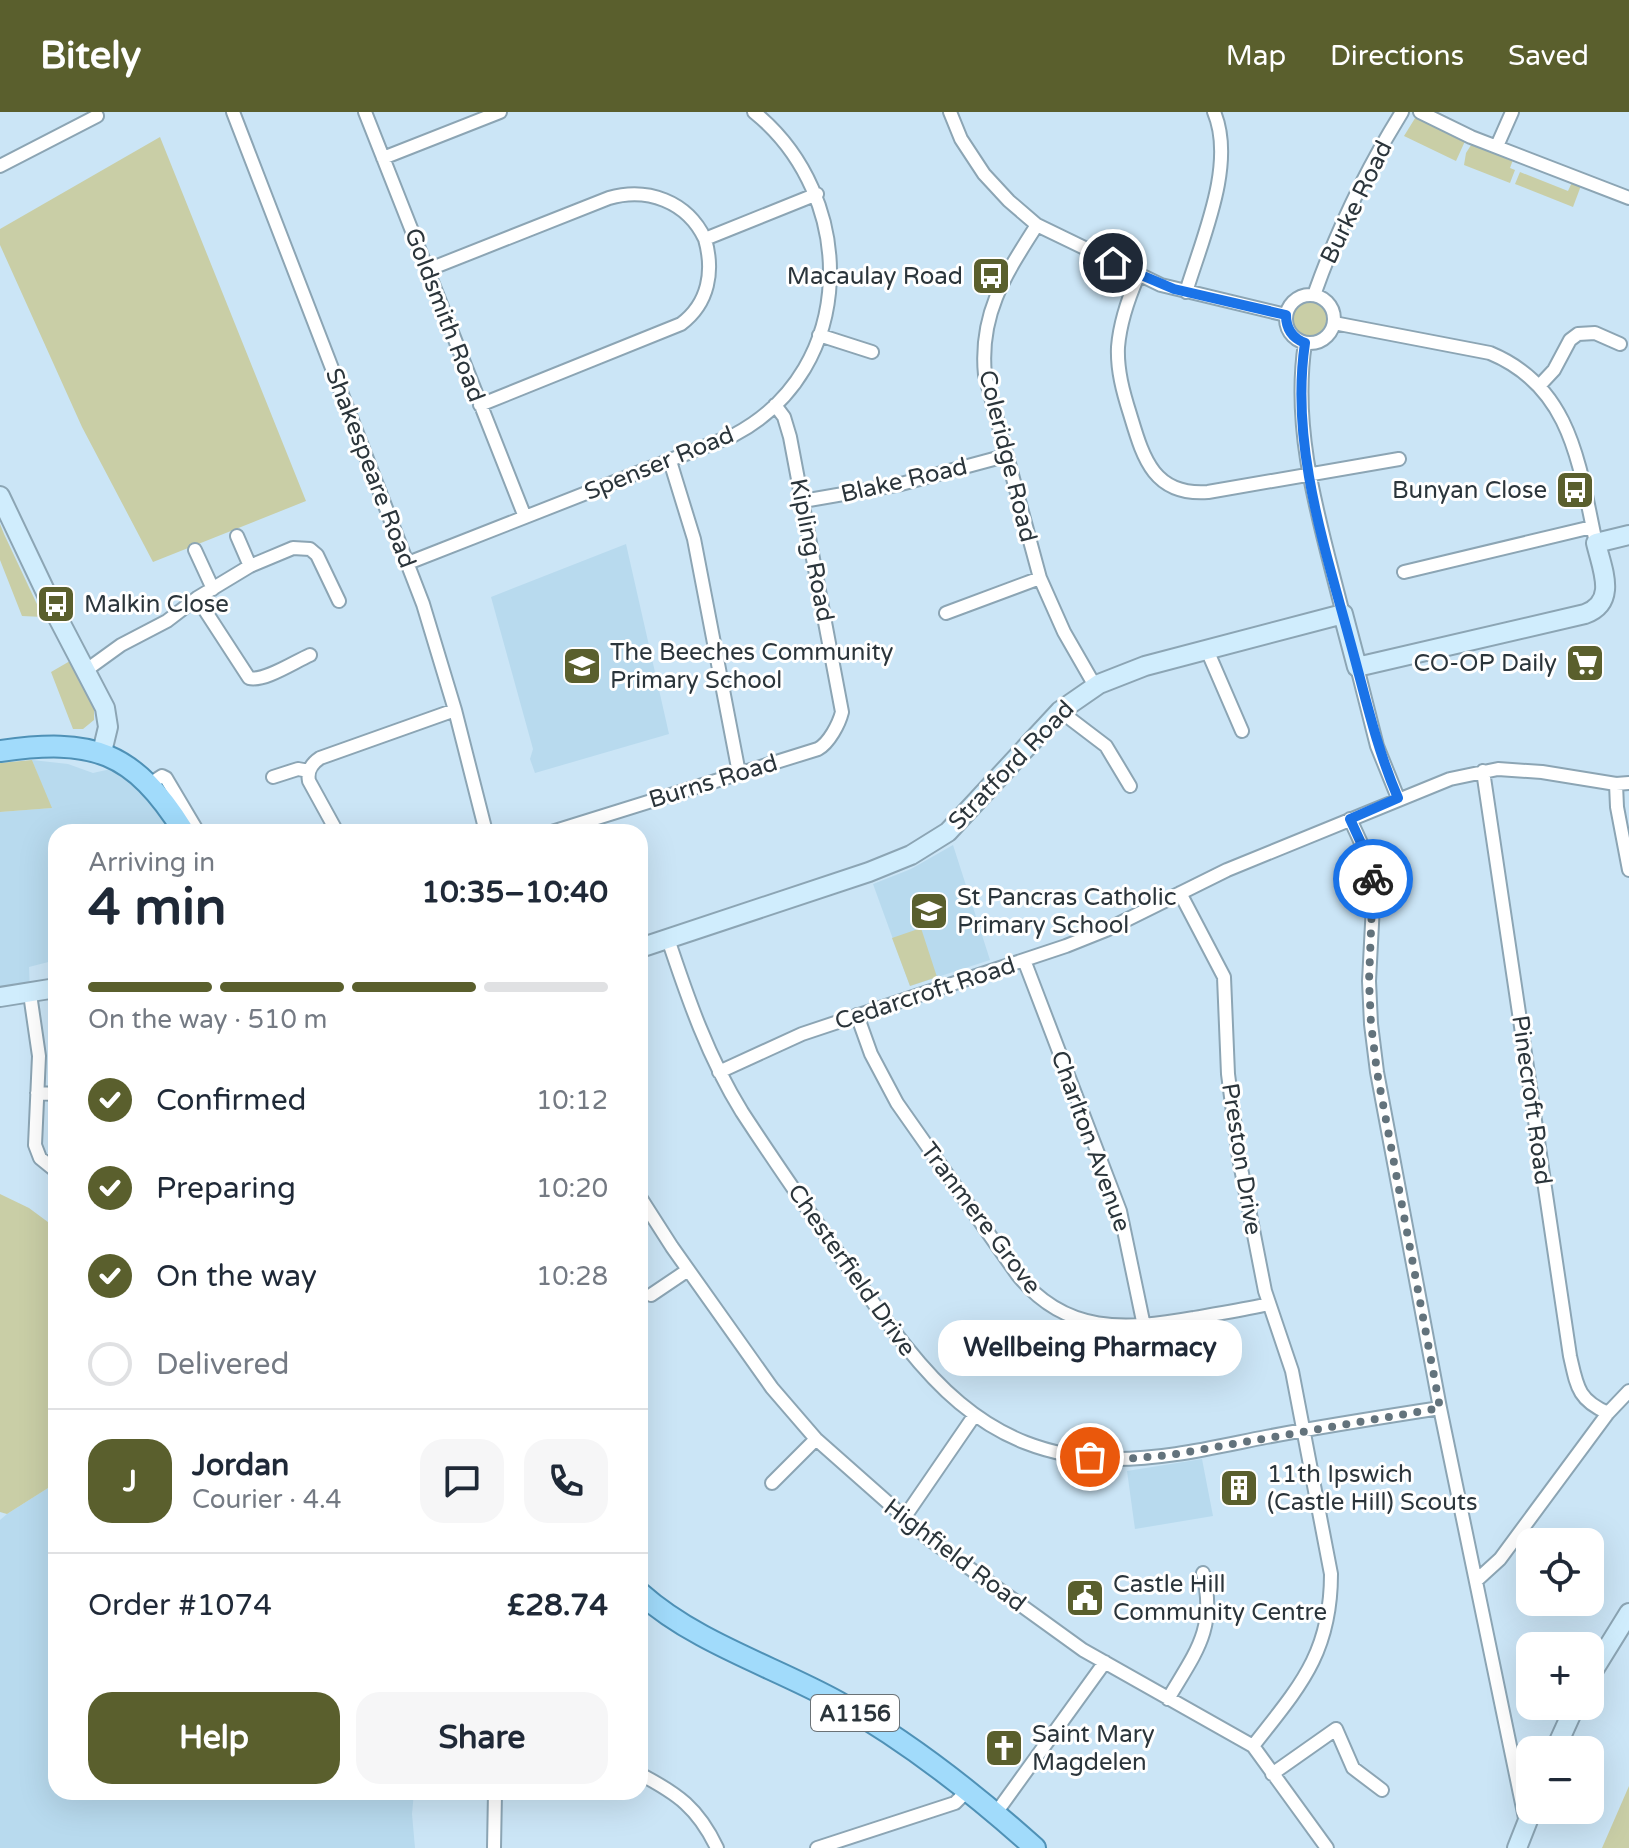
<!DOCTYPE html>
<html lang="en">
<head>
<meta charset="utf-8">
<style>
	:root { --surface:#fff; --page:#f6f6f7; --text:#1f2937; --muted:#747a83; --line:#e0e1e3; --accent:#5a5f2d }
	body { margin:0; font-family:"Varela Round",sans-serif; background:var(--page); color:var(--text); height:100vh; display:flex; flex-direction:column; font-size:30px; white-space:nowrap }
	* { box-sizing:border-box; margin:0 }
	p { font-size:26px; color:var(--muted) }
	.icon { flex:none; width:44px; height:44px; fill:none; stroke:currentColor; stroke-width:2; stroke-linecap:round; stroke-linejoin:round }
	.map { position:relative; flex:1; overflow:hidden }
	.side { position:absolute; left:48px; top:712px; width:600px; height:976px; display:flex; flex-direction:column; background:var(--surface); border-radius:24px; box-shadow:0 8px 32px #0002 }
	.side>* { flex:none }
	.buttons { position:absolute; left:1516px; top:1416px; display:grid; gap:16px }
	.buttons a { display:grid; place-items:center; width:88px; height:88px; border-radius:16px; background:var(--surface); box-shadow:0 8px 32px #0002; font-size:40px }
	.pin { position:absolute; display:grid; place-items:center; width:68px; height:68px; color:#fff; margin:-34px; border:4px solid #fff; border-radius:50%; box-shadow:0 2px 8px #0007 }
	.courier { position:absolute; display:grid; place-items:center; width:80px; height:80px; margin:-40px; border:6px solid #1a73e8; border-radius:50%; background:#fff; color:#222; box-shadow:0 2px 10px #0007 }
	.bubble { position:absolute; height:56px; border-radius:24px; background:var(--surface); box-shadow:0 8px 32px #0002; font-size:26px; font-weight:700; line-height:56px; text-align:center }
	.summary em { font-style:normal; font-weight:700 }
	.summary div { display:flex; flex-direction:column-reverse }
	.summary { display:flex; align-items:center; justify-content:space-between; height:136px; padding:0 40px }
	h1 { font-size:52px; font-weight:700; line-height:60px }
	.bar { display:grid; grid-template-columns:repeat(4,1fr); gap:12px 8px; align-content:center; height:96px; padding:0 40px }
	.bar i { height:10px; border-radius:6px; background:var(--line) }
	.bar .current { background:var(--accent) }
	.bar p { grid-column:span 4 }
	.line { display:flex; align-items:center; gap:20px; padding:0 40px; border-top:2px solid var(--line) }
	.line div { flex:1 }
	.round { display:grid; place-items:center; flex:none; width:84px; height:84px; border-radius:24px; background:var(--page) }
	ol { padding:0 40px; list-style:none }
	li { display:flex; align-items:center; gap:24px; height:88px }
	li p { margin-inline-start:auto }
	li .icon { padding:8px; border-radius:50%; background:var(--accent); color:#fff; stroke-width:4 }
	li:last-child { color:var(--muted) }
	li i { width:44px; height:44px; border:4px solid var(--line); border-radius:50% }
	.button { display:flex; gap:16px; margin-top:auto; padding:16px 40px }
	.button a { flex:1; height:92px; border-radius:24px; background:var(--accent); color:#fff; font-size:32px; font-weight:700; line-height:92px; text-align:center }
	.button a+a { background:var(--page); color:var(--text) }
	header { display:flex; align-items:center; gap:48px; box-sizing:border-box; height:112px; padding:0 40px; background:var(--accent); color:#fff }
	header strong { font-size:38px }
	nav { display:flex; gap:44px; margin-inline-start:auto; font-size:28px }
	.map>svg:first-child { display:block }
	.built { fill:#b8daee }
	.green { fill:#c9cea6 }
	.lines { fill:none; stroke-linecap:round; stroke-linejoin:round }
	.street-casing { stroke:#8ca5b4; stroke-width:16 }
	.secondary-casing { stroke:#8ca5b4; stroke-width:22 }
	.primary-casing { stroke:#4f91b6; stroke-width:24 }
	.street { stroke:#fff; stroke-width:12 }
	.secondary { stroke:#d0edfd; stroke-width:18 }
	.primary { stroke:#a1dbfb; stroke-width:20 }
	.done { stroke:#63737c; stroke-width:8; stroke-dasharray:0 14.4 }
	.route { stroke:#1a73e8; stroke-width:10 }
	.labels { text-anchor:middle; stroke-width:6; stroke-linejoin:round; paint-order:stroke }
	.shield { fill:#fff; stroke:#6b7276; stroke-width:2 }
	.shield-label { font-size:22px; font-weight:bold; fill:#2b353b }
	.street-label { font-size:24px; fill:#2b353b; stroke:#fff }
	.poi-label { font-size:24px; fill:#2b353b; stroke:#fff; text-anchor:start }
</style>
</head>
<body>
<header>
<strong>Bitely</strong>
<nav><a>Map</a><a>Directions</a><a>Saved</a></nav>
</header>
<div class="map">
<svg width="1629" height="1736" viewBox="0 0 1629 1736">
	<rect width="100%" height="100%" fill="#cbe5f6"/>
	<path class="built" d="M626,432L669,622L535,661L530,647L533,637L491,485Z
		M32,648L68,652L93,661L124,654L184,720H56V848L29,855L30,882L0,885V700L51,696Z
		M953,733L990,848L910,874L873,772L911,757Z
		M1202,1347L1213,1404L1135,1417L1127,1359Z
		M56,1371V1680H414L412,1702L415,1736H0V1408L7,1402Z"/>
	<path class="green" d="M1417,3L1466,27L1456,49L1404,24Z
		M160,25L306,389L153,450L82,315L0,133V117Z
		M1473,30L1514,45L1510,56L1515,58L1510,71L1464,53L1466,41Z
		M1520,60L1568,79L1573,68L1582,71L1573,95L1515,72Z
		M1293 207a17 17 0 1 1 34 0a17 17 0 1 1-34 0Z
		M0,412L4,422L43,505L22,504L0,448Z
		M70,549L94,595V608L83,617H73L51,560Z
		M32,648L52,696L0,700V651Z
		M921,816L937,865L910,874L892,826Z
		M0,1082L29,1096L56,1116V1371L7,1402L0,1400Z
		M1629,1674V1736H1602Z"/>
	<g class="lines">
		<defs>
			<path id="street" d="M233,0L423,492L455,598L486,720
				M365,0L525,405
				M950,0L961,27L984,62L1009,89L1037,113L1161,173L1286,203
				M1420,0L1471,25L1629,86
				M1497,34L1512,0
				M383,46L500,0
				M0,54L97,4
				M1037,113C1005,163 979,202 985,263L1040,466L1064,520L1095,574
				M427,158L609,86C647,75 687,89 705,127
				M1138,164C1128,187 1120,210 1118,235C1117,258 1123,280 1130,302C1143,345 1153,384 1208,380L1399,347
				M1186,180C1202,127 1236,52 1214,0
				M1314,183C1337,118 1365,59 1402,0
				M1286 207a24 24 0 1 1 48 0a24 24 0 1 1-48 0Z
				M1334,211L1490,241C1572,275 1579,353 1596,431
				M819,223L872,240
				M1305,231C1291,323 1321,413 1343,502
				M1540,273L1554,258L1570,228L1578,222L1595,221L1620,232
				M480,293L681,212C709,191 714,159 705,127L817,82
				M670,349L694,427L739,661
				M803,389L901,372L1005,344
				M237,424L250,454
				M195,438L213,477
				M408,451L734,323C859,257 858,84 754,0
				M1404,460L1592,415
				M197,486L249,566C264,570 294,550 310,543
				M946,501L1040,466
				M1207,538L1242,619
				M1357,555L1377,634L1398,686
				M85,559L121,533L167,509L197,486L250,454L293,436L310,437L317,443L339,489
				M1060,599L1106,634L1130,674
				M1483,659L1570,1244C1577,1275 1578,1288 1608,1301
				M273,665L298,657L309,659
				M1616,672L1617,695L1629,758
				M148,673L162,664L166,666L198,720
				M1350,707L1367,744L1374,774L1369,869L1371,912L1377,960L1440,1296L1526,1711
				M337,720L309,669C307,659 311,652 320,646L455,598
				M552,720L818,637C829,631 839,612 842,600L790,325L784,305L775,293
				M1180,781L1224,865L1228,962L1239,1046L1265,1179L1292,1259L1331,1462C1331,1542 1299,1575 1253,1634
				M668,827C688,887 708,945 742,1000C776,1052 812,1104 848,1155C918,1254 975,1343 1110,1347C1163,1348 1215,1335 1266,1325C1324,1314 1382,1305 1440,1296
				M1024,848L1120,1099L1144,1214
				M30,882L39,944L35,1033L40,1046L56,1059
				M857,903L871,942L897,991L1017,1162C1065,1223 1126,1218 1194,1206C1219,1201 1244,1198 1268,1192
				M719,960L802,922L1066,834L1106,818L1227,758L1450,667L1498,657L1542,660L1616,672L1629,671
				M37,981L56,982
				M640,1085L672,1135L772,1276L816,1327L929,1427L1083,1538L1253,1634L1327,1736
				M651,1183L688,1158
				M772,1371L816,1327
				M904,1406L974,1304
				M1477,1468L1500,1447L1608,1301L1629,1279
				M1168,1587C1195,1541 1217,1517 1203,1461
				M1515,1649L1530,1655
				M640,1662C678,1682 698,1696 717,1736
				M1272,1662L1336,1617L1353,1656L1382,1678
				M996,1701L1105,1550
				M494,1736L495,1680
				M817,1736L955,1691L967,1679"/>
			<path id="secondary" d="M0,384L58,506L105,596L108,615L102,640
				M640,836L869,760L911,743L948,720L1060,599L1099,572L1145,554L1343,502L1357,555L1585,502C1618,490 1602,457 1596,431L1629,423
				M0,885L56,876
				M1590,1564L1629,1501
				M1555,1638L1575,1594
				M1517,1736L1532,1698"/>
			<path id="primary" d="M0,639C92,626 133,638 184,720
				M640,1481C696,1531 773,1554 838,1590C909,1630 975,1682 1035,1736"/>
		</defs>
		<use href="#street" class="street-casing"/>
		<use href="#secondary" class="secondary-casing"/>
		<use href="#primary" class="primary-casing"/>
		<use href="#street" class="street"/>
		<use href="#secondary" class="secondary"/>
		<use href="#primary" class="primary"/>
	</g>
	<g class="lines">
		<path class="done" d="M1090,1345L1124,1347L1170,1343L1440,1296L1377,960L1371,912L1369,869L1373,767"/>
		<path class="route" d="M1113,151L1174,177L1286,203C1286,217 1292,226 1305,231C1290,331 1324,433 1350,529C1365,583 1376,635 1398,686L1350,707L1367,744L1373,767"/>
	</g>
	<defs>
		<symbol id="bus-square" viewBox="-11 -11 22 22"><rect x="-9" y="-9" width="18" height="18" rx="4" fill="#5a5f2d" stroke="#fff"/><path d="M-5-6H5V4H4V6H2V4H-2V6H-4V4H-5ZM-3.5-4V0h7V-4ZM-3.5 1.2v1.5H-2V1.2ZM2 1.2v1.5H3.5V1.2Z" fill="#fff"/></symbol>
		<symbol id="supermarket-square" viewBox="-11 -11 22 22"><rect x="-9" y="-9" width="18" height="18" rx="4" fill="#5a5f2d" stroke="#fff"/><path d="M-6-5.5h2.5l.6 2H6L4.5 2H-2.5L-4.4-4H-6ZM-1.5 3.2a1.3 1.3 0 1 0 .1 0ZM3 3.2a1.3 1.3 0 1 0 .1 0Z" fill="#fff"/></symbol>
		<symbol id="school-square" viewBox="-11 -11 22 22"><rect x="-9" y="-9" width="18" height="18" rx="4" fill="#5a5f2d" stroke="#fff"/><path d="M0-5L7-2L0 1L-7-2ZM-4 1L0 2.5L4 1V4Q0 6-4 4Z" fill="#fff"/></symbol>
		<symbol id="building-square" viewBox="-11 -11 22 22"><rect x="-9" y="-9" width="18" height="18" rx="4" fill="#5a5f2d" stroke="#fff"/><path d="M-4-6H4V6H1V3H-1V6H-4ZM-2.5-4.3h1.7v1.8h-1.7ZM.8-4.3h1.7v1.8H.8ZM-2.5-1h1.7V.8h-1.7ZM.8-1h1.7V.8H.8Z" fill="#fff"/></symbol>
		<symbol id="civic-square" viewBox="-11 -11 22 22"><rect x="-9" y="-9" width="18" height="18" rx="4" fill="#5a5f2d" stroke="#fff"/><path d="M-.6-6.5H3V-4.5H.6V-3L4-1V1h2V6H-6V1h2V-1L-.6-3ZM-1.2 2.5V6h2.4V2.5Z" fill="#fff"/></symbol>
		<symbol id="church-square" viewBox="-11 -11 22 22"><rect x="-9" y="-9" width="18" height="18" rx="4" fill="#5a5f2d" stroke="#fff"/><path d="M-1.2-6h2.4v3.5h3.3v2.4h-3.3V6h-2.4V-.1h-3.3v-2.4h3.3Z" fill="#fff"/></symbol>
	</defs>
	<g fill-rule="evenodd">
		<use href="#bus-square" x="969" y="142" width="44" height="44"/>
		<use href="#bus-square" x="1553" y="356" width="44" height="44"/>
		<use href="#bus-square" x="34" y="470" width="44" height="44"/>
		<use href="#supermarket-square" x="1563" y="529" width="44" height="44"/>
		<use href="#school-square" x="560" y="532" width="44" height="44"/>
		<use href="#school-square" x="907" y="777" width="44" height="44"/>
		<use href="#building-square" x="1217" y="1354" width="44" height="44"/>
		<use href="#civic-square" x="1063" y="1464" width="44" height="44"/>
		<use href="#church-square" x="982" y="1614" width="44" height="44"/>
	</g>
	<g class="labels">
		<rect class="shield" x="811" y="1583" width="88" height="36" rx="6"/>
		<g class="shield-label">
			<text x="855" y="1609">A1156</text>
		</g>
		<g class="street-label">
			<text transform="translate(1356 90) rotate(-64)" y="8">Burke Road</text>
			<text transform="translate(445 203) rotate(69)" y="8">Goldsmith Road</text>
			<text transform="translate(1008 344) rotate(76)" y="8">Coleridge Road</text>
			<text transform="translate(659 351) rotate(-22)" y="8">Spenser Road</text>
			<text transform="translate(371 356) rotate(69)" y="8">Shakespeare Road</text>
			<text transform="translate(904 368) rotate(-13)" y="8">Blake Road</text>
			<text transform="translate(812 438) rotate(79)" y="8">Kipling Road</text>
			<text transform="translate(1011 653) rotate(-46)" y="8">Stratford Road</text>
			<text transform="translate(713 669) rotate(-17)" y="8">Burns Road</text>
			<text transform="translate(925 881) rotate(-18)" y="8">Cedarcroft Road</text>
			<text transform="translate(1532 988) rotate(82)" y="8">Pinecroft Road</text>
			<text transform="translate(1091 1029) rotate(70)" y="8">Charlton Avenue</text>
			<text transform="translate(1242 1047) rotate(81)" y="8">Preston Drive</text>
			<text transform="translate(981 1106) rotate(53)" y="8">Tranmere Grove</text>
			<text transform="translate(852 1158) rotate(55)" y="8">Chesterfield Drive</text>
			<text transform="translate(955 1443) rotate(37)" y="8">Highfield Road</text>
		</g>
		<g class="poi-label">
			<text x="963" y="172" text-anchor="end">Macaulay Road</text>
			<text x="1547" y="386" text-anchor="end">Bunyan Close</text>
			<text x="84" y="500">Malkin Close</text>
			<text x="610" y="548">The Beeches Community<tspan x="610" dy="28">Primary School</tspan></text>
			<text x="1557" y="559" text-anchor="end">CO-OP Daily</text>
			<text x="957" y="793">St Pancras Catholic<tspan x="957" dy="28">Primary School</tspan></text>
			<text x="1267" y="1370">11th Ipswich<tspan x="1267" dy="28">(Castle Hill) Scouts</tspan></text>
			<text x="1113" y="1480">Castle Hill<tspan x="1113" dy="28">Community Centre</tspan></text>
			<text x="1032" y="1630">Saint Mary<tspan x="1032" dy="28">Magdelen</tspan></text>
		</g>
	</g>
</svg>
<div class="buttons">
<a><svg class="icon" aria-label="locate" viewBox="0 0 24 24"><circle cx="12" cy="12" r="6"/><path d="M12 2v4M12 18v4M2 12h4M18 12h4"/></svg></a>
<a>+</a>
<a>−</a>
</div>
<div class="pin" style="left:1090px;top:1345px;background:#ea580c"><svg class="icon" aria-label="bag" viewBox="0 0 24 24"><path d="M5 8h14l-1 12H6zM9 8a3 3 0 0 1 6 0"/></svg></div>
<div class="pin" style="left:1113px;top:151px;background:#1f2937"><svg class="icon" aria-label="home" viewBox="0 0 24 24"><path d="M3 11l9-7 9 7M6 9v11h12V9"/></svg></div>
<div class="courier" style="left:1373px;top:767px"><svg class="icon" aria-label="bike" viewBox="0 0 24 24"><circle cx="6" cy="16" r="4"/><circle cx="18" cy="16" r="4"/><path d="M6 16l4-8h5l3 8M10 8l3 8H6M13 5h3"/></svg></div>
<div class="bubble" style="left:938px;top:1208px;width:304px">Wellbeing Pharmacy</div>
<section class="side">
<div class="summary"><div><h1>4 min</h1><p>Arriving in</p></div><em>10:35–10:40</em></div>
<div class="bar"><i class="current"></i><i class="current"></i><i class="current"></i><i></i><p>On the way · 510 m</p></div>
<ol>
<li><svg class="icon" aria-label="check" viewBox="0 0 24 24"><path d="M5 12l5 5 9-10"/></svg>Confirmed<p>10:12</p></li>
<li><svg class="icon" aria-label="check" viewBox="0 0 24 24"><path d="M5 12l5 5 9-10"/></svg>Preparing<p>10:20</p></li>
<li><svg class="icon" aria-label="check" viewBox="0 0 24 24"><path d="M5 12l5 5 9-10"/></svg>On the way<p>10:28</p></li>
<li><i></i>Delivered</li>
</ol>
<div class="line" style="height:144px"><b class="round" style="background:var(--accent);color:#fff">J</b><div><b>Jordan</b><p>Courier · 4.4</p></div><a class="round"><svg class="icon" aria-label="chat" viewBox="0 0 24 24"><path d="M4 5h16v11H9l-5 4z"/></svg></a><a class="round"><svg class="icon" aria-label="phone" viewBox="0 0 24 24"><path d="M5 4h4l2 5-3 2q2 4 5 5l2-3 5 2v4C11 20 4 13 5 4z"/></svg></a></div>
<div class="line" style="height:104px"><div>Order #1074</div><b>£28.74</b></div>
<div class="button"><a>Help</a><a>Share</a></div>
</section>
</div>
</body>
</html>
